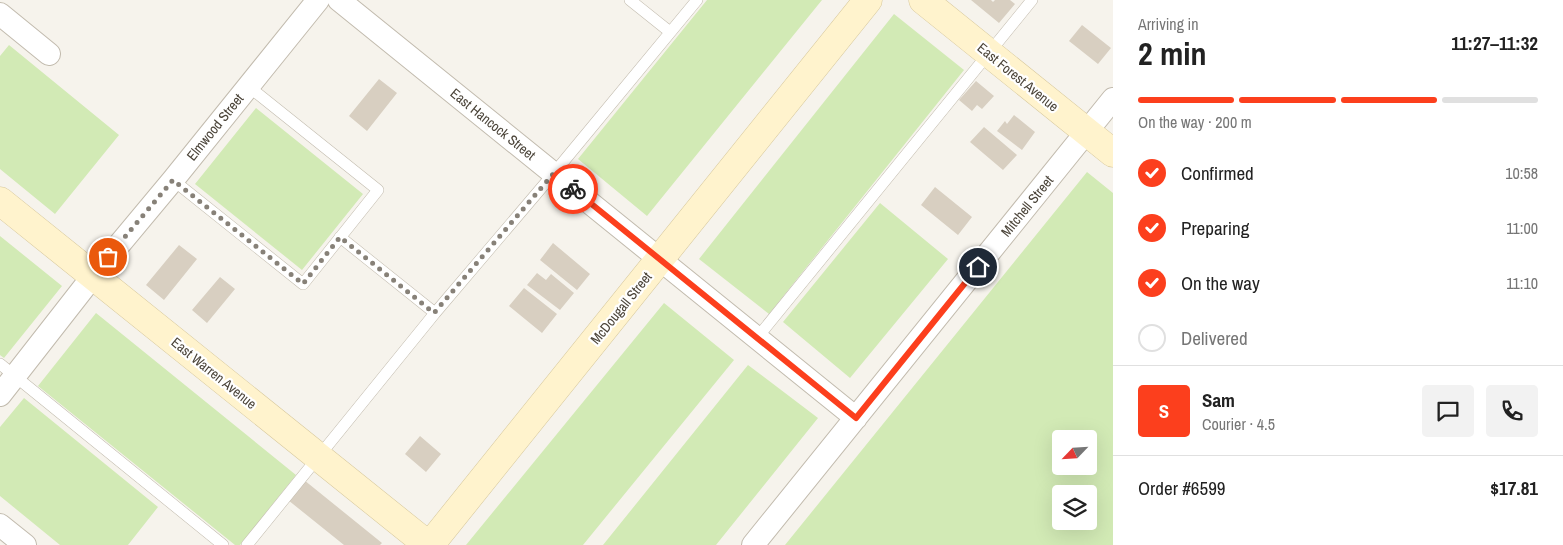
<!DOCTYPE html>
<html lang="en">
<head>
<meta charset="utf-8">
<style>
	:root { --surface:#fff; --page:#f2f2f2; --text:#222; --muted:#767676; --line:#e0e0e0; --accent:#fc3f1d }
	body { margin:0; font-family:"Archivo Narrow",sans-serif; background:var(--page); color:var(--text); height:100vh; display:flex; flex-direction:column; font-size:19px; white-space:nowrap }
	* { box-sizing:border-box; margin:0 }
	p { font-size:16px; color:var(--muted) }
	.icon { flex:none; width:28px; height:28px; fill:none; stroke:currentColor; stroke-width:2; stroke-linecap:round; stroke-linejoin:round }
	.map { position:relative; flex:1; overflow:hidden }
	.panel { display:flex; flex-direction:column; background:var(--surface); width:450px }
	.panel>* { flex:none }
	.needle { width:32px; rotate:245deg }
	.tools { position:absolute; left:1052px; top:430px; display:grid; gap:10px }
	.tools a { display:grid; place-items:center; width:45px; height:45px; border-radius:5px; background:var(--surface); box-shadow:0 5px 20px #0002; font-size:25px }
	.pin { position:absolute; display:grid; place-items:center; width:42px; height:42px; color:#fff; margin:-21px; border:2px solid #fff; border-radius:50%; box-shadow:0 1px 5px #0007 }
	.courier { position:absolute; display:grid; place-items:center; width:50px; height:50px; margin:-25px; border:4px solid #fc3f1d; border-radius:50%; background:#fff; color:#222; box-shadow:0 1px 6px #0007 }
	.headline em { font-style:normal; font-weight:800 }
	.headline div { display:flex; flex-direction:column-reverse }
	.headline { display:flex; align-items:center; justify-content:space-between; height:85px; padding:0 25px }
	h1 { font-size:32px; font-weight:800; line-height:38px }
	.bar { display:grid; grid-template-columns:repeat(4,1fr); gap:8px 5px; align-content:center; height:60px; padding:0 25px }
	.bar i { height:6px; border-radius:4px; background:var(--line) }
	.bar .active { background:var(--accent) }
	.bar p { grid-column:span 4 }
	.line { display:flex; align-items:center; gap:12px; padding:0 25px; border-top:1px solid var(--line) }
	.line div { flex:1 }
	.round { display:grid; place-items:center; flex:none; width:52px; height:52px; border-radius:5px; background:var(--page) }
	ol { padding:0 25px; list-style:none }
	li { display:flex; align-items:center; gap:15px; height:55px }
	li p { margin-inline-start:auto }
	li .icon { padding:5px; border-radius:50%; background:var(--accent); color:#fff; stroke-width:4 }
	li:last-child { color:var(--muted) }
	li i { width:28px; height:28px; border:2px solid var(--line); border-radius:50% }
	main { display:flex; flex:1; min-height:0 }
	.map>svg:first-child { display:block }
	.green { fill:#d2eab5; fill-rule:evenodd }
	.building { fill:#d8cfc1 }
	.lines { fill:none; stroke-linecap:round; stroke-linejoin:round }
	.lane-casing { stroke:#c2bbae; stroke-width:12 }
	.street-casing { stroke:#c2bbae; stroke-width:24 }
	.secondary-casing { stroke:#d6c79b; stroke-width:29 }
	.lane { stroke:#fff; stroke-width:11 }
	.street { stroke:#fff; stroke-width:22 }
	.secondary { stroke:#fff3cd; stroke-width:28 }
	.done { stroke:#878178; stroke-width:5; stroke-dasharray:0 9 }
	.route { stroke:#fc3f1d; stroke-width:6 }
	.labels { text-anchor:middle; stroke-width:4.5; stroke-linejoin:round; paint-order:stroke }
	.street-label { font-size:14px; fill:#4b4439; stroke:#fff }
</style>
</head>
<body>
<main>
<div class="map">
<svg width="1113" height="545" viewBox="0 0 1113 545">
	<rect width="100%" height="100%" fill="#f6f3ec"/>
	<path class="green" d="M707,0H822L647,216L578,159Z
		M894,14L964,70L769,314L699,259Z
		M9,45L119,135L55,214L0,169V56Z
		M256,108L363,194L302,270L195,184Z
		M1087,172L1113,193V545H785ZM1061,439H1089V466H1061ZM1061,494H1089V521H1061Z
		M880,203L948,259L850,378L783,322Z
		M0,236L62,286L4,358L0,355Z
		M664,303L734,360L583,545H466Z
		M96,313L296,475L240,545H235L38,386Z
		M748,365L818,418L716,545H603Z
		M24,398L158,507L128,545H60L0,496V427Z"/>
	<path class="building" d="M971,0H991L993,2L995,0H1010L1015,4L999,23Z
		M1082,25L1111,48L1098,64L1069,41Z
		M379,79L397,93L367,131L349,116Z
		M976,81L994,96L982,109L977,105L972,111L959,100Z
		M1014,115L1035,132L1022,150L997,131L1005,121L1007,124Z
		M984,127L1017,155L1003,170L970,142Z
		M935,187L972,217L958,235L921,205Z
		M553,243L590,274L577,290L540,260Z
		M179,245L197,259L164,300L146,285Z
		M537,273L546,280L551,274L574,293L560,310L527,285Z
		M220,277L235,289L207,323L192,310Z
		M524,288L557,314L542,333L509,306Z
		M420,436L441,454L426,472L405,454Z
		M304,480L382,543L380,545H344L288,500Z"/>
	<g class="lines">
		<defs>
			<path id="lane" d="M630,0L670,32
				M173,180L303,284L378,190L248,86
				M340,237L435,313
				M757,338L1032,0
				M0,364L223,545
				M247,545L435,313L554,173L697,0"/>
			<path id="street" d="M339,0L856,418
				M0,14L49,54
				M0,395L93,276L173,180L318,0
				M0,525L25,545
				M753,545L1113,99"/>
			<path id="secondary" d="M923,0L1113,153
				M0,201L428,545
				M430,545L868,0"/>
		</defs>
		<use href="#lane" class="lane-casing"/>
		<use href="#street" class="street-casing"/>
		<use href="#secondary" class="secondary-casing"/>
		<use href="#lane" class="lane"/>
		<use href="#street" class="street"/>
		<use href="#secondary" class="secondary"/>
	</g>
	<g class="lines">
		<path class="done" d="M108,257L173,180L303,284L340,237L434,313L554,173L573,189"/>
		<path class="route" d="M573,189L856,418L978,267"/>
	</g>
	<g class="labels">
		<g class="street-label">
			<text transform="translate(1018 77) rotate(39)" y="5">East Forest Avenue</text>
			<text transform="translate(493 124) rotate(39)" y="5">East Hancock Street</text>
			<text transform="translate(215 127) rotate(-51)" y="5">Elmwood Street</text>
			<text transform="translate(1027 206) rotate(-51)" y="5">Mitchell Street</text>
			<text transform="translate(621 308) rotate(-51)" y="5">McDougall Street</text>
			<text transform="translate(214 373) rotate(39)" y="5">East Warren Avenue</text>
		</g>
	</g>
</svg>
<div class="tools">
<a><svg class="needle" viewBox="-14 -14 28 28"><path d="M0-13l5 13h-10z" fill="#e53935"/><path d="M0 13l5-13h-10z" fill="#767676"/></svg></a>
<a><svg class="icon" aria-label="layers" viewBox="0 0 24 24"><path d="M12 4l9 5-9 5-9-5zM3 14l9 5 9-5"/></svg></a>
</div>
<div class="pin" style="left:108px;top:257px;background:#ea580c"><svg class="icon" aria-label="bag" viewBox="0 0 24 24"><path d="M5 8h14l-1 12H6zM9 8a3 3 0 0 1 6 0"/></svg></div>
<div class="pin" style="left:978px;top:267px;background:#1f2937"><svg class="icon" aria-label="home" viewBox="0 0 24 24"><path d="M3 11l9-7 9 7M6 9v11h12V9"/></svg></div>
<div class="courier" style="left:573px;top:189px"><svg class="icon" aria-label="bike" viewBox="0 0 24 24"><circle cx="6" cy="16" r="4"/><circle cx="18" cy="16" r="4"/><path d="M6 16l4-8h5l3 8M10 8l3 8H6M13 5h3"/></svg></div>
</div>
<section class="panel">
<div class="headline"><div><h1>2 min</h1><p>Arriving in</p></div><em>11:27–11:32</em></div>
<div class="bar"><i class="active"></i><i class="active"></i><i class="active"></i><i></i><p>On the way · 200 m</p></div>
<ol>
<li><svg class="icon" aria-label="check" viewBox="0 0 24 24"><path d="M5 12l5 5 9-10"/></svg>Confirmed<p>10:58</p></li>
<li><svg class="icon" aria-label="check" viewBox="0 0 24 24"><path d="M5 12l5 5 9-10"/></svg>Preparing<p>11:00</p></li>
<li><svg class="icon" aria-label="check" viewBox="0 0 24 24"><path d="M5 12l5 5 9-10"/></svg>On the way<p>11:10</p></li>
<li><i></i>Delivered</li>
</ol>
<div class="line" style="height:90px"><b class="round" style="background:var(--accent);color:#fff">S</b><div><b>Sam</b><p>Courier · 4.5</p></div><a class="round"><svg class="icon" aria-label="chat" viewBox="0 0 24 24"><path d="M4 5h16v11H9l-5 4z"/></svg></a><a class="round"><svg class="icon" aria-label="phone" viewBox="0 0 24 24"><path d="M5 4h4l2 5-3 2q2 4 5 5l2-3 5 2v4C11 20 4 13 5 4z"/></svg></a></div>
<div class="line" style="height:65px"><div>Order #6599</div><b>$17.81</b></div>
</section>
</main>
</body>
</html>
